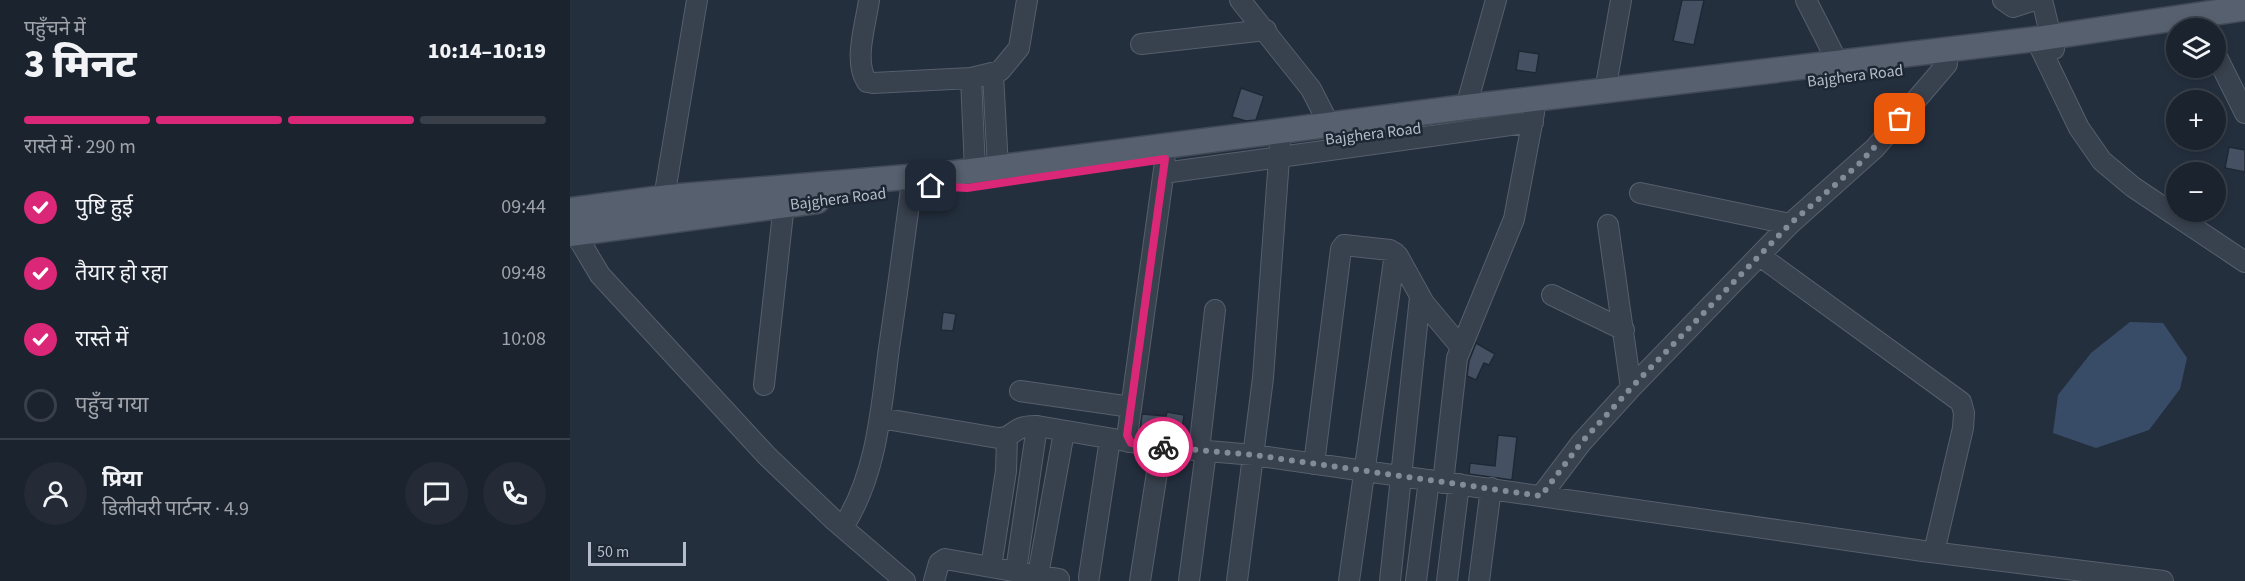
<!DOCTYPE html>
<html lang="hi">
<head>
<meta charset="utf-8">
<style>
	:root { --surface:#1b232e; --page:#242b36; --text:#f1f3f6; --muted:#a0a4aa; --line:#39404a; --accent:#db2777 }
	body { margin:0; font-family:"Source Sans 3","Noto Sans Devanagari",sans-serif; background:var(--page); color:var(--text); height:100vh; display:flex; flex-direction:column; font-size:22px; white-space:nowrap }
	* { box-sizing:border-box; margin:0 }
	p { font-size:20px; color:var(--muted) }
	.icon { flex:none; width:33px; height:33px; fill:none; stroke:currentColor; stroke-width:2; stroke-linecap:round; stroke-linejoin:round }
	.map { position:relative; flex:1; overflow:hidden }
	.details { display:flex; flex-direction:column; background:var(--surface); width:570px }
	.details>* { flex:none }
	.tools { position:absolute; left:1596px; top:18px; display:grid; gap:12px }
	.tools a { display:grid; place-items:center; width:60px; height:60px; border-radius:50%; background:var(--surface); box-shadow:0 3px 9px #0003,0 0 0 2px var(--line); font-size:30px }
	.scale { position:absolute; left:18px; bottom:15px; width:98px; box-sizing:border-box; padding-left:6px; border:3px solid #b4bcc9; border-top:0; font-size:16px; line-height:21px; white-space:nowrap; color:#b4bcc9; -webkit-text-stroke:4px #1d2633; paint-order:stroke }
	.pin { position:absolute; display:grid; place-items:center; width:51px; height:51px; color:#fff; margin:-26px; border-radius:12px; box-shadow:0 3px 9px #0006 }
	.courier { position:absolute; display:grid; place-items:center; width:60px; height:60px; margin:-30px; border:4px solid #db2777; border-radius:50%; background:#fff; color:#222; box-shadow:0 2px 8px #0007 }
	.summary em { font-style:normal; font-weight:800 }
	.summary div { display:flex; flex-direction:column-reverse }
	.summary { display:flex; align-items:center; justify-content:space-between; height:102px; padding:0 24px }
	h1 { font-size:39px; font-weight:800; line-height:45px }
	.bar { display:grid; grid-template-columns:repeat(4,1fr); gap:9px 6px; align-content:center; height:72px; padding:0 24px }
	.bar i { height:8px; border-radius:4px; background:var(--line) }
	.bar .on { background:var(--accent) }
	.bar p { grid-column:span 4 }
	.line { display:flex; align-items:center; gap:15px; padding:0 24px; border-top:2px solid var(--line) }
	.line div { flex:1 }
	.round { display:grid; place-items:center; flex:none; width:63px; height:63px; border-radius:32px; background:var(--page) }
	ol { padding:0 24px; list-style:none }
	li { display:flex; align-items:center; gap:18px; height:66px }
	li p { margin-inline-start:auto }
	li .icon { padding:6px; border-radius:50%; background:var(--accent); color:#fff; stroke-width:4 }
	li:last-child { color:var(--muted) }
	li i { width:33px; height:33px; border:3px solid var(--line); border-radius:50% }
	main { display:flex; flex:1; min-height:0 }
	.map>svg:first-child { display:block }
	.water { fill:#394c67 }
	.building { fill:#455162; stroke:#1f2835; stroke-width:1.5 }
	.lines { fill:none; stroke-linecap:round; stroke-linejoin:round }
	.minor-casing { stroke:#565f6c; stroke-width:22 }
	.major-casing { stroke:#414a57; stroke-width:27 }
	.minor { stroke:#38414e; stroke-width:20 }
	.major { stroke:#56606e; stroke-width:24 }
	.done { stroke:#828b98; stroke-width:6; stroke-dasharray:0 10.8 }
	.route { stroke:#db2777; stroke-width:8 }
	.labels { text-anchor:middle; stroke-width:5; stroke-linejoin:round; paint-order:stroke }
	.street-label { font-size:16px; fill:#b4bcc9; stroke:#1d2633 }
</style>
</head>
<body>
<main>
<section class="details">
<div class="summary"><div><h1>3 मिनट</h1><p>पहुँचने में</p></div><em>10:14–10:19</em></div>
<div class="bar"><i class="on"></i><i class="on"></i><i class="on"></i><i></i><p>रास्ते में · 290 m</p></div>
<ol>
<li><svg class="icon" aria-label="check" viewBox="0 0 24 24"><path d="M5 12l5 5 9-10"/></svg>पुष्टि हुई<p>09:44</p></li>
<li><svg class="icon" aria-label="check" viewBox="0 0 24 24"><path d="M5 12l5 5 9-10"/></svg>तैयार हो रहा<p>09:48</p></li>
<li><svg class="icon" aria-label="check" viewBox="0 0 24 24"><path d="M5 12l5 5 9-10"/></svg>रास्ते में<p>10:08</p></li>
<li><i></i>पहुँच गया</li>
</ol>
<div class="line" style="height:108px"><a class="round"><svg class="icon" aria-label="person" viewBox="0 0 24 24"><circle cx="12" cy="8" r="4"/><path d="M4 21q1-7 8-7t8 7"/></svg></a><div><b>प्रिया</b><p>डिलीवरी पार्टनर · 4.9</p></div><a class="round"><svg class="icon" aria-label="chat" viewBox="0 0 24 24"><path d="M4 5h16v11H9l-5 4z"/></svg></a><a class="round"><svg class="icon" aria-label="phone" viewBox="0 0 24 24"><path d="M5 4h4l2 5-3 2q2 4 5 5l2-3 5 2v4C11 20 4 13 5 4z"/></svg></a></div>
</section>
<div class="map">
<svg width="1675" height="581" viewBox="0 0 1675 581">
	<rect width="100%" height="100%" fill="#242f3e"/>
	<path class="water" d="M1560,322L1593,323L1617,358L1610,389L1579,430L1526,448L1483,433L1488,395L1521,353Z"/>
	<path class="building" d="M1112,0H1134L1124,45L1103,41Z
		M949,51L969,54L966,73L946,70Z
		M671,88L694,96L686,120L676,121L662,117Z
		M1659,147L1675,150V172L1655,168Z
		M373,312L386,314L383,331L371,330Z
		M906,343L925,354L919,365L914,363L906,380L897,376L899,361Z
		M597,412L614,415L611,437L570,431L572,414L596,416Z
		M928,435L947,437L942,480L899,474L900,463L925,466Z"/>
	<g class="lines">
		<defs>
			<path id="minor" d="M299,0C296,24 283,61 297,82L303,83L401,78L430,71L449,48L457,0
				M670,0L741,89L766,138
				M1236,0L1268,63
				M1433,0L1443,7L1465,0
				M1472,0L1484,49
				M1466,39L1509,128L1532,161L1563,187L1675,262
				M571,44L696,30
				M1646,55L1675,113
				M423,74L428,168
				M401,78L405,170
				M1035,91L1051,0
				M896,107L926,0
				M594,173L963,122
				M1070,193L1220,224
				M94,198L127,0
				M1038,225L1061,388
				M5,233L30,275L197,456L265,521L335,581
				M1190,256L1391,402L1394,413L1393,428L1364,552
				M982,295L1054,330
				M194,385L214,204
				M450,391L561,407
				M310,418L428,438C446,438 441,425 467,426L591,447L684,455L1353,551L1593,581
				M559,442L558,430L595,162
				M629,450L645,310
				M744,464L771,249L774,245L820,250L828,256L854,303L890,346
				M873,483L887,358L944,219L964,113
				M971,496L1011,443L1061,388L1220,224L1305,148L1377,64
				M273,527C307,474 311,410 319,348C327,295 334,242 341,189
				M421,567L436,471L437,438
				M446,571L467,426
				M468,575L494,432
				M519,577L540,439
				M364,581L369,563L375,559L489,579
				M570,581L591,447
				M619,581L636,451
				M667,581L693,378L710,145
				M779,581L825,253
				M820,581L850,297
				M846,581L859,480
				M877,581L889,484
				M909,581L921,488"/>
			<path id="major" d="M0,210L99,197L385,173L896,107L1466,39L1675,8
				M0,234L247,201"/>
		</defs>
		<use href="#minor" class="minor-casing"/>
		<use href="#major" class="major-casing"/>
		<use href="#minor" class="minor"/>
		<use href="#major" class="major"/>
	</g>
	<g class="lines">
		<path class="done" d="M593,447L684,455L971,496L1011,443L1061,388L1220,224L1289,164L1330,119"/>
		<path class="route" d="M361,186L397,188L595,159L557,435L561,443L593,447"/>
	</g>
	<g class="labels">
		<g class="street-label">
			<text transform="translate(1285 75) rotate(-7)" y="6">Bajghera Road</text>
			<text transform="translate(803 133) rotate(-7)" y="6">Bajghera Road</text>
			<text transform="translate(268 198) rotate(-7)" y="6">Bajghera Road</text>
		</g>
	</g>
</svg>
<div class="tools">
<a><svg class="icon" aria-label="layers" viewBox="0 0 24 24"><path d="M12 4l9 5-9 5-9-5zM3 14l9 5 9-5"/></svg></a>
<a>+</a>
<a>−</a>
</div>
<div class="scale">50 m</div>
<div class="pin" style="left:1330px;top:119px;background:#ea580c"><svg class="icon" aria-label="bag" viewBox="0 0 24 24"><path d="M5 8h14l-1 12H6zM9 8a3 3 0 0 1 6 0"/></svg></div>
<div class="pin" style="left:361px;top:186px;background:#1f2937"><svg class="icon" aria-label="home" viewBox="0 0 24 24"><path d="M3 11l9-7 9 7M6 9v11h12V9"/></svg></div>
<div class="courier" style="left:593px;top:447px"><svg class="icon" aria-label="bike" viewBox="0 0 24 24"><circle cx="6" cy="16" r="4"/><circle cx="18" cy="16" r="4"/><path d="M6 16l4-8h5l3 8M10 8l3 8H6M13 5h3"/></svg></div>
</div>
</main>
</body>
</html>
